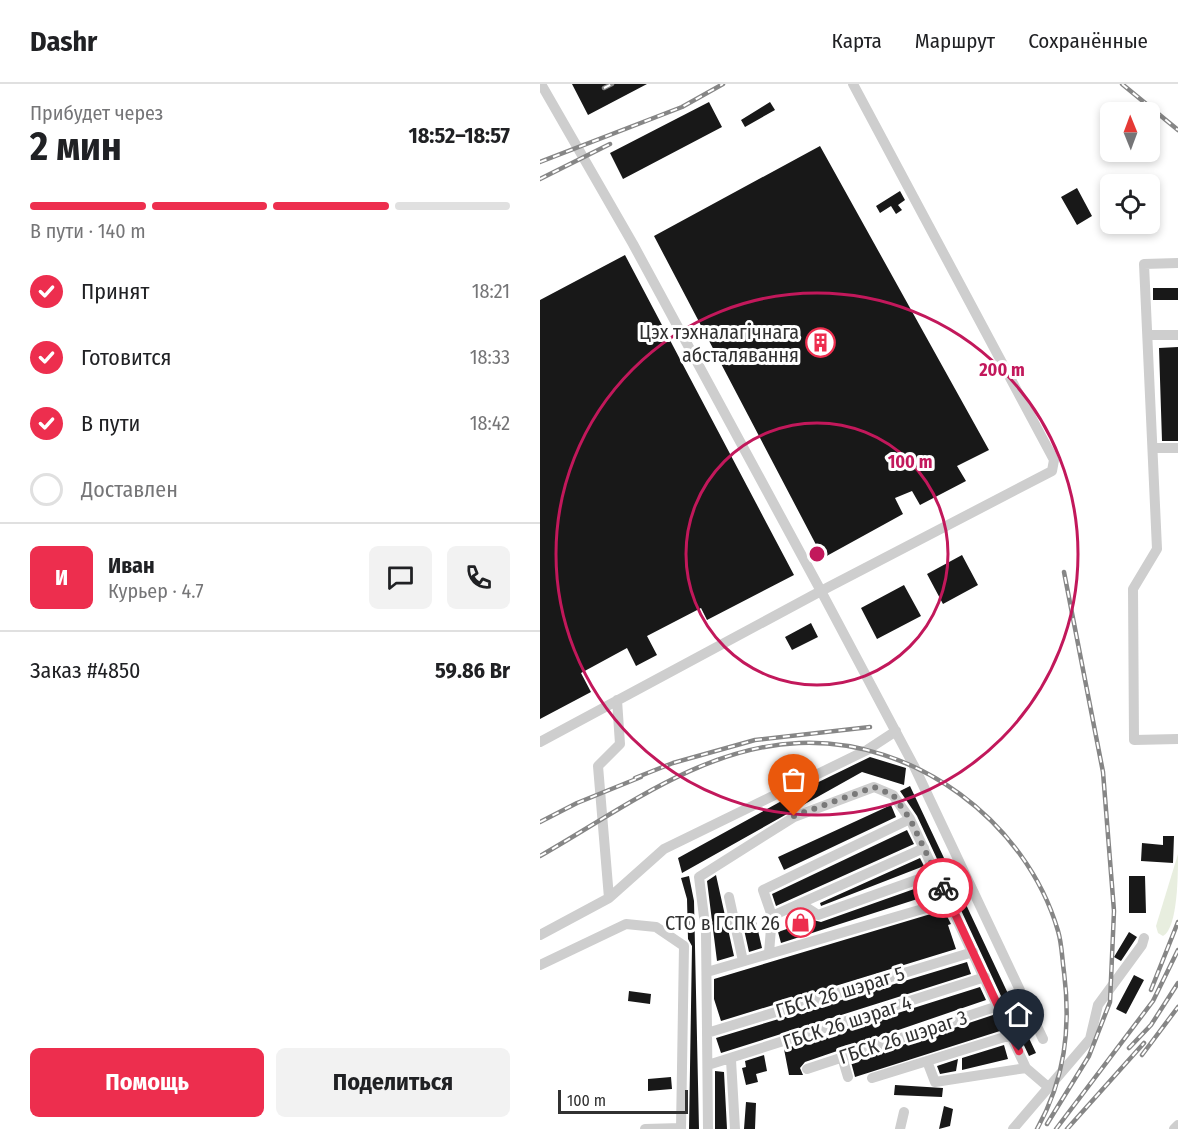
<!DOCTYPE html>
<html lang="ru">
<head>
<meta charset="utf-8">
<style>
	:root { --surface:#fff; --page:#f2f2f2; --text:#202124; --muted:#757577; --line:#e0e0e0; --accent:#ed2e4e }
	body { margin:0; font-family:"Fira Sans Condensed",sans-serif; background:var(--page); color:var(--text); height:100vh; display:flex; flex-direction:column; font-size:22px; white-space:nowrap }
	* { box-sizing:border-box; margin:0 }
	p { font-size:20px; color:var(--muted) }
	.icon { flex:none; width:33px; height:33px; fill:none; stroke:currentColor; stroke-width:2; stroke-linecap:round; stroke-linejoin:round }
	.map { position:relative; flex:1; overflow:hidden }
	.sheet { display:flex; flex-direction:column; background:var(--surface); width:540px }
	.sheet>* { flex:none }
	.needle { width:39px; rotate:359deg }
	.fabs { position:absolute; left:560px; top:18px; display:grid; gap:12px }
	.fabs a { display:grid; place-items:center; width:60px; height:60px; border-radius:9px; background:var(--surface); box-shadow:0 3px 9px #0003; font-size:30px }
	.scale { position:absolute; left:18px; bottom:15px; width:130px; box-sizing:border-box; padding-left:6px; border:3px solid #313131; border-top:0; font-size:16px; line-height:21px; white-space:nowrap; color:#313131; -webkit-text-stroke:4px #fff; paint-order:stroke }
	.pin { position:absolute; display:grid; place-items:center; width:51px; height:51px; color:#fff; margin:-62px -26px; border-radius:50% 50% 50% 0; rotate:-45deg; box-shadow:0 0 6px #0007 }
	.pin .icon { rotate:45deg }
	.courier { position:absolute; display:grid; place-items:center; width:60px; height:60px; margin:-30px; border:4px solid #ed2e4e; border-radius:50%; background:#fff; color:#222; box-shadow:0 2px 8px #0007 }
	.head em { font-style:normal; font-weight:700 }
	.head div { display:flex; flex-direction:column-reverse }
	.head { display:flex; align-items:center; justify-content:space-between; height:102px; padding:0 30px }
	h1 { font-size:39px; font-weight:700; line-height:45px }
	.bar { display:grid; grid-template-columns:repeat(4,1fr); gap:9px 6px; align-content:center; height:72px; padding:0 30px }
	.bar i { height:8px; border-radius:4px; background:var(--line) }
	.bar .current { background:var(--accent) }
	.bar p { grid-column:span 4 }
	.line { display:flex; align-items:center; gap:15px; padding:0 30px; border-top:2px solid var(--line) }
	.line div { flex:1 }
	.round { display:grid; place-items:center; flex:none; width:63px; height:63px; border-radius:9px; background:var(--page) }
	ol { padding:0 30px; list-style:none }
	li { display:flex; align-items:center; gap:18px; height:66px }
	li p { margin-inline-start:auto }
	li .icon { padding:6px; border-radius:50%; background:var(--accent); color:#fff; stroke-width:4 }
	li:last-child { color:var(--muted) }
	li i { width:33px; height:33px; border:3px solid var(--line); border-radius:50% }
	.cta { display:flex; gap:12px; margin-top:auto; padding:12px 30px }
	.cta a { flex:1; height:69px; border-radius:9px; background:var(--accent); color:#fff; font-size:24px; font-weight:700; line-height:69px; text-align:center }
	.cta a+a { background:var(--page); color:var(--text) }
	header { display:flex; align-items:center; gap:36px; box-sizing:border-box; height:84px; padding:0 30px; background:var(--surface); border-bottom:2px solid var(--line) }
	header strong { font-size:28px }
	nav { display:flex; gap:33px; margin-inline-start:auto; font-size:21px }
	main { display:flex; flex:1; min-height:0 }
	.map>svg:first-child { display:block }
	.green { fill:#e8eedf }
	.building { fill:#181818 }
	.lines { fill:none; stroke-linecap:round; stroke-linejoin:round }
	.minor { stroke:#cecece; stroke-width:10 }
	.rail-casing { stroke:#868686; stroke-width:4.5 }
	.rail { stroke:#fff; stroke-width:2; stroke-dasharray:7; stroke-linecap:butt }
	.done { stroke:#797979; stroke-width:6; stroke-dasharray:0 10.8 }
	.route { stroke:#ed2e4e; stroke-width:8 }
	.ring { fill:none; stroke:#c2185b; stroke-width:3 }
	.labels { text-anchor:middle; stroke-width:6; stroke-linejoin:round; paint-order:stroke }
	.poi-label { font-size:20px; fill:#313131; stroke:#fff; text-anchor:end }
	.street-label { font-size:20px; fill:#313131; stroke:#fff }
	.centre { fill:#c2185b; stroke:#fff; stroke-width:3 }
	.ring-label { font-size:18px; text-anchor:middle; font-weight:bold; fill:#c2185b; stroke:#fff; stroke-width:6; stroke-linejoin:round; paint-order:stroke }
</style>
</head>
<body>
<header>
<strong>Dashr</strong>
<nav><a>Карта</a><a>Маршрут</a><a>Сохранённые</a></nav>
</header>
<main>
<section class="sheet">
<div class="head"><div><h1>2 мин</h1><p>Прибудет через</p></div><em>18:52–18:57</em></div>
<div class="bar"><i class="current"></i><i class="current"></i><i class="current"></i><i></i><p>В пути · 140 m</p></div>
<ol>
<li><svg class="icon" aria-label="check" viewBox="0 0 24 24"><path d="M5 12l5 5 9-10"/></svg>Принят<p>18:21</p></li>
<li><svg class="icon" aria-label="check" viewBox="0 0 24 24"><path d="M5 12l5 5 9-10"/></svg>Готовится<p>18:33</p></li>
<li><svg class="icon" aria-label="check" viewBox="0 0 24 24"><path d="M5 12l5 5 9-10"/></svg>В пути<p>18:42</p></li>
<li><i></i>Доставлен</li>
</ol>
<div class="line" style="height:108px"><b class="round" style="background:var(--accent);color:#fff">И</b><div><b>Иван</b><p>Курьер · 4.7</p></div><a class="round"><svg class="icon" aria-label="chat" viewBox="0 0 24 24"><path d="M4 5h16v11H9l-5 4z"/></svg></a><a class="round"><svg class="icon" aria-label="phone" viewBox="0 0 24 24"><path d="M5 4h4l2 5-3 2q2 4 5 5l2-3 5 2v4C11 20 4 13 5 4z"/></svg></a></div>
<div class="line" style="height:78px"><div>Заказ #4850</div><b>59.86 Br</b></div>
<div class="cta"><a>Помощь</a><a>Поделиться</a></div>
</section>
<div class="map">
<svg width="638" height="1045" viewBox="0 0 638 1045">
	<rect width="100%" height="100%" fill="#fff"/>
	<path class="green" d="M638,770C638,789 638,844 623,852L618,849L616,842Z"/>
	<path class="building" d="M32,0H107L48,31Z
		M169,18L182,43L83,95L70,69Z
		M230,18L235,26L205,43L201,36Z
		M280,62L449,366L417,382L426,397L380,421L372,407L355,414L363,430L283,474L114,152Z
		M537,104L552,132L537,141L521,113Z
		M360,107L365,116L358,121L362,126L356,130L351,122L340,129L336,122Z
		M85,171L254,491L167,536L161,524L107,552L117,571L96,582L87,564L41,589L51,608L0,635V216Z
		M613,204H638V216H613Z
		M638,263V357H622L619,264Z
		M422,471L438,501L403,520L387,490Z
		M364,501L381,532L337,555L321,524Z
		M271,539L278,553L252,566L245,553Z
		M330,673L366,684L364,701L322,688L142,789L138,774L256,709Z
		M370,702L496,969L489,972L377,732L360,707Z
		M351,721L356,733L244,786L238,773Z
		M367,746L374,760L236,822L232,810Z
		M623,752H634L633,779L601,777L602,759L623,761Z
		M380,774L384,782L281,822L280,819Z
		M176,791L194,872L177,877L167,797Z
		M149,792L154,817L159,1045H149L152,862L148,855L147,815L141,794Z
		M589,792H605L606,829H589Z
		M391,799L396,809L241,859L238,848L273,836L281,838Z
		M404,826L411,840L408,841L416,865L181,937L174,915V895Z
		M216,838L222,864L209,868L203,841Z
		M589,848L597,853L581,877L574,873Z
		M427,878L431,890L181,969L176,954Z
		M594,891L604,896L586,930L576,925Z
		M440,903L446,916L265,978L260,984L263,991H249L244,965Z
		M89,907L111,910L110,920L88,917Z
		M453,931L460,947L315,993L311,978Z
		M464,961L468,975L422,986V974Z
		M224,971L227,987L216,990L218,998L206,1001L202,984L206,983L205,977Z
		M418,975L416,987L400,990L397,982Z
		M175,987L184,988L187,1045H175Z
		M131,993L132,1005L108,1007V995Z
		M355,1001L403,1004L402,1013L354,1011Z
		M206,1018L216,1019L215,1045H204Z
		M404,1022L413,1025L410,1042L399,1045Z"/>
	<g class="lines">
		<path class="minor" d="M313,0L514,376L512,387L281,507L374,682L503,955
			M638,179L604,180L617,465L593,505L594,656L638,655
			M608,251H638
			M613,364H638
			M0,658L281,507L93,160L1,0
			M189,813L203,877
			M69,814L58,682L80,660L77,616
			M261,820L278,831L396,789
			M232,832L384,764
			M0,851L69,814L124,765L327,666L356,647
			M229,869L232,832L223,806L370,735
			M0,881L86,840L116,843L144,862L141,1045
			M167,888L410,817
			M167,949L433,868
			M302,973L308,993
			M191,976L195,1045
			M387,977L395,998L486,984
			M168,981L445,893
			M267,985L458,922
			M332,994L471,951
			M105,1045L141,1044
			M168,1045L166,849L159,793L254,733L334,703L353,711L370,735L486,984L507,1002
			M360,1045L364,1028
			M473,1045L550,955L558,921L602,861L604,854
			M634,1045L638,1041"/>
		<defs>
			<path id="rail" d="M582,0L638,46
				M64,4L72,0
				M0,78L142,23L183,0
				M0,95L70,60
				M95,694L133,679L215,656L330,643
				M0,738L37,719L101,693
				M0,772C81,726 162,663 259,659C374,654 486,737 518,847C522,860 522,875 524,888C531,944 525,995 497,1045
				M611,906L638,838
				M589,964L611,941L638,899
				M602,971L638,923
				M507,1040L549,972L570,918L574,827L563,688L524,488
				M516,1045L613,917L638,866
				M527,1045L604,959"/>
		</defs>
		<use href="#rail" class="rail-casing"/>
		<use href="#rail" class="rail"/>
	</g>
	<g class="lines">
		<path class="done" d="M254,732L334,703L353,711L370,735L403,804"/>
		<path class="route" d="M403,804L479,967"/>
	</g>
	<g class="ring">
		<circle cx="277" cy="470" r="131"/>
		<circle cx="277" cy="470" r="261"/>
	</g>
	<defs>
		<symbol id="building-ring" viewBox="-11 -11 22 22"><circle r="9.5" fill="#fff" stroke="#ed2e4e" stroke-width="1.5"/><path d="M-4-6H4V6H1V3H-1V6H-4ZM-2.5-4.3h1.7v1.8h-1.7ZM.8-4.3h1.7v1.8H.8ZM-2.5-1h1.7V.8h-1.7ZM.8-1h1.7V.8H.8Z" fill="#ed2e4e"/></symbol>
		<symbol id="shop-ring" viewBox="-11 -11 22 22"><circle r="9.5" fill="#fff" stroke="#ed2e4e" stroke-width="1.5"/><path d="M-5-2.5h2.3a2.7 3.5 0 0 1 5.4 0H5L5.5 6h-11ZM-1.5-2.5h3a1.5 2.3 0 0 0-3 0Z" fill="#ed2e4e"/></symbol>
	</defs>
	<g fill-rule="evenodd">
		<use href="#building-ring" x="264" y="242" width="33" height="33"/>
		<use href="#shop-ring" x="244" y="822" width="33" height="33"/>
	</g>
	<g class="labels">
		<g class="poi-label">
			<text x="259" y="255">Цэх тэхналагічнага<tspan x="259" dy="23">абсталявання</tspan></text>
			<text x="240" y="846">СТО в ГСПК 26</text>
		</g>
		<g class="street-label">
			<text transform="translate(300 908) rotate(-17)" y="7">ГБСК 26 шэраг 5</text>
			<text transform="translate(307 938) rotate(-18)" y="7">ГБСК 26 шэраг 4</text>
			<text transform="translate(363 953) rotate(-18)" y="7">ГБСК 26 шэраг 3</text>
		</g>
	</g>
	<circle cx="277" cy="470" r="9" class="centre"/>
	<g class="ring-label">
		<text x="462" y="292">200 m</text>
		<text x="370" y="384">100 m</text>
	</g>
</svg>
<div class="fabs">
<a><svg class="needle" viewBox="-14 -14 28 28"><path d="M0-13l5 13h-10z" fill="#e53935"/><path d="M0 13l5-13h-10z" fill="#757577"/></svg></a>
<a><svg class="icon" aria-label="locate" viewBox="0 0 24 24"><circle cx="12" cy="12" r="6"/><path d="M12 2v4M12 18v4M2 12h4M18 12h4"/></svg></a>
</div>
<div class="scale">100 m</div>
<div class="pin" style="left:254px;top:732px;background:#ea580c"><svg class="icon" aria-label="bag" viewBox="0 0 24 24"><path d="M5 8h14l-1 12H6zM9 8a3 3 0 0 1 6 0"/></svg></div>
<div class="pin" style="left:479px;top:967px;background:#1f2937"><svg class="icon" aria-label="home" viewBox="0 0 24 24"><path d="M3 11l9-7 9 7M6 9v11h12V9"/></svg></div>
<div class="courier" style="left:403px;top:804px"><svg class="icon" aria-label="bike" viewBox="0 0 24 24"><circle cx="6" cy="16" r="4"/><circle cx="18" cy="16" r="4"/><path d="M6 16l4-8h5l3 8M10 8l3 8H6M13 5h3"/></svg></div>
</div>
</main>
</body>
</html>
